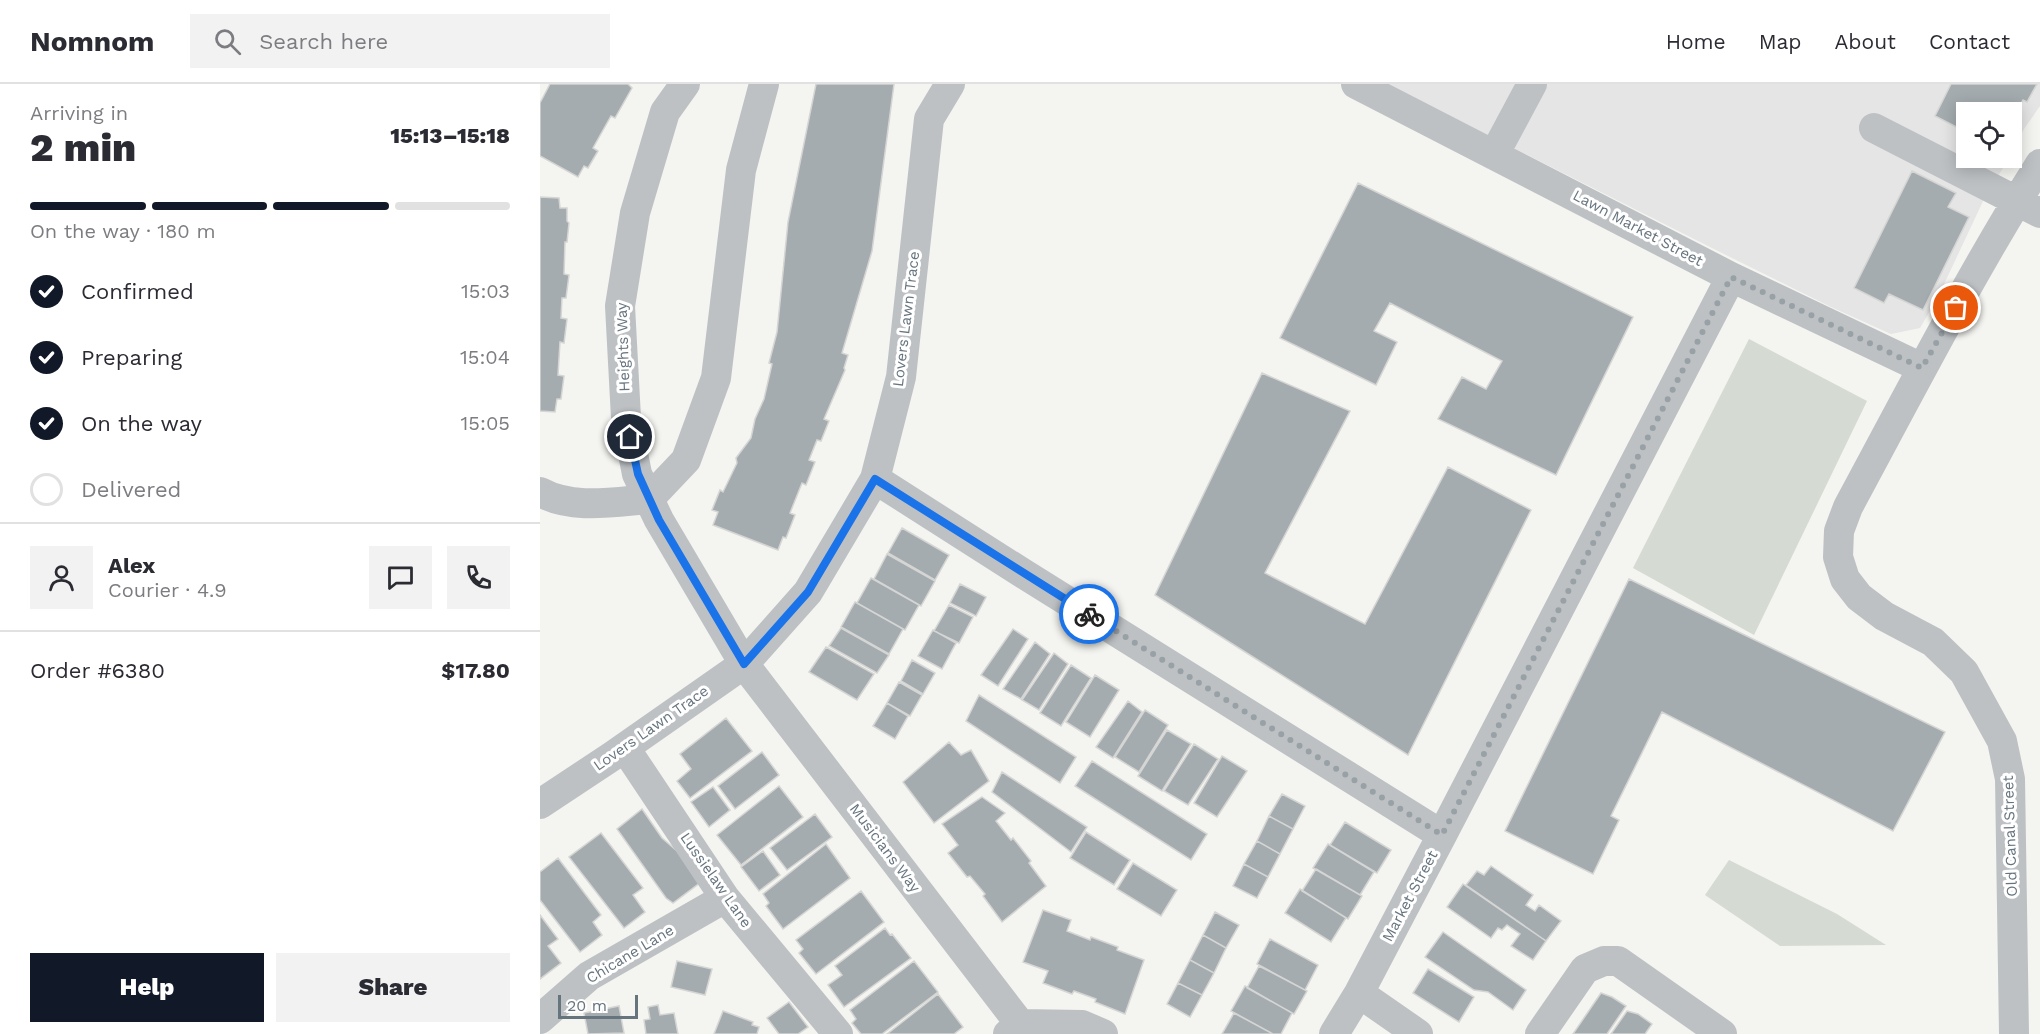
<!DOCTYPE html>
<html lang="en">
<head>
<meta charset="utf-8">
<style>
	:root { --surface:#fff; --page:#f2f2f3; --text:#2b2b33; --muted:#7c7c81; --line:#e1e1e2; --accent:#111827 }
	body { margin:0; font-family:"Work Sans",sans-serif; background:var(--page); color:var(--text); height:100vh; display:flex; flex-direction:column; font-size:22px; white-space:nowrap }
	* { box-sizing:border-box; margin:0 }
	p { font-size:20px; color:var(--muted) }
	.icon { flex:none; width:33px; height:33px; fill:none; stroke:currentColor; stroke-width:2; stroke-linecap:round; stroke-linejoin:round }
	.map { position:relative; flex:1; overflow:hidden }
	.sheet { display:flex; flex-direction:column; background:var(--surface); width:540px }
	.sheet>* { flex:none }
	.fabs { position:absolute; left:1416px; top:18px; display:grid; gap:12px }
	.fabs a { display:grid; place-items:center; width:66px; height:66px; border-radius:0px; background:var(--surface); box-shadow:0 3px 15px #0003; font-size:30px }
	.scale { position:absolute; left:18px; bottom:15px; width:80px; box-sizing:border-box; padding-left:6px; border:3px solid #66747e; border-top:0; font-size:16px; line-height:21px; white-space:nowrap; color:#66747e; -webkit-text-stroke:4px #fff; paint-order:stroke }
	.pin { position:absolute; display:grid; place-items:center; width:51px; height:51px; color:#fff; margin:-26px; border:3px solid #fff; border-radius:50%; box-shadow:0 2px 6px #0007 }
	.courier { position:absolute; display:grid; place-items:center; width:60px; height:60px; margin:-30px; border:4px solid #1a73e8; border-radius:50%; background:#fff; color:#222; box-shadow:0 2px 8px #0007 }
	.summary em { font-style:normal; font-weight:800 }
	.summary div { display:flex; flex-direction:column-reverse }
	.summary { display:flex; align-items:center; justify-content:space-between; height:102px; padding:0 30px }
	h1 { font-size:39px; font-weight:800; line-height:45px }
	.bar { display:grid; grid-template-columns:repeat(4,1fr); gap:9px 6px; align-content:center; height:72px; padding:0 30px }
	.bar i { height:8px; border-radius:4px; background:var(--line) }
	.bar .on { background:var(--accent) }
	.bar p { grid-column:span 4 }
	.line { display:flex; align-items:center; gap:15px; padding:0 30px; border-top:2px solid var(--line) }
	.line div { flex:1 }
	.round { display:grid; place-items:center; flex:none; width:63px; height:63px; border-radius:0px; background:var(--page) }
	ol { padding:0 30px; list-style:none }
	li { display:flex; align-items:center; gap:18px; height:66px }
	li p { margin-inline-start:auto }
	li .icon { padding:6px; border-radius:50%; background:var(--accent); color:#fff; stroke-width:4 }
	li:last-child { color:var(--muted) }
	li i { width:33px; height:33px; border:3px solid var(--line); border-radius:50% }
	.primary-button { display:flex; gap:12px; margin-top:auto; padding:12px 30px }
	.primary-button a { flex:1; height:69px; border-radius:0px; background:var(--accent); color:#fff; font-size:24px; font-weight:800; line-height:69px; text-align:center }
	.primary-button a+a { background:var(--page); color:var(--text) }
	header { display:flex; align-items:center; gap:36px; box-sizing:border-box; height:84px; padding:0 30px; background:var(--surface); border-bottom:2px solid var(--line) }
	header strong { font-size:28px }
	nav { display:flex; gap:33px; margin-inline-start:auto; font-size:21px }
	.search { width:420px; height:54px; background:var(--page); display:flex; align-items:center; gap:15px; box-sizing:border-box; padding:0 21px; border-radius:0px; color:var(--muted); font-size:22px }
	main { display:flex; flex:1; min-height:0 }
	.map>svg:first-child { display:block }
	.built { fill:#e4e5e4 }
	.green { fill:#d5dad2 }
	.building { fill:#a4acb0; stroke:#d5d5d3; stroke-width:1.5 }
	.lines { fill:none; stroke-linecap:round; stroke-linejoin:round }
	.minor { stroke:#bdc1c4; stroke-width:30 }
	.done { stroke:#98a1a6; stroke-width:6; stroke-dasharray:0 10.8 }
	.route { stroke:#1a73e8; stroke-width:8 }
	.labels { text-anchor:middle; stroke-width:6; stroke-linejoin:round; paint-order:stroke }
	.street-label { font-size:15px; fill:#66747e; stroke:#fff }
</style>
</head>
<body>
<header>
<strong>Nomnom</strong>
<div class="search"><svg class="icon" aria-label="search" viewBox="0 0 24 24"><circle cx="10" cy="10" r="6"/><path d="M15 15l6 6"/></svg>Search here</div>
<nav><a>Home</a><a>Map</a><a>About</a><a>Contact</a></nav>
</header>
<main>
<section class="sheet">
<div class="summary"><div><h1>2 min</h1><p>Arriving in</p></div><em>15:13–15:18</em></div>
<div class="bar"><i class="on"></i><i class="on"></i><i class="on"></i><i></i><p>On the way · 180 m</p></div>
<ol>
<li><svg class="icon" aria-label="check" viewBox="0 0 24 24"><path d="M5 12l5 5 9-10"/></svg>Confirmed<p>15:03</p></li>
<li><svg class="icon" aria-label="check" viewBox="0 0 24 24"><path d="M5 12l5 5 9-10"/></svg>Preparing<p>15:04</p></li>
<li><svg class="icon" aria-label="check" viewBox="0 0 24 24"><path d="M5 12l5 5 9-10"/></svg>On the way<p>15:05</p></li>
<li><i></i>Delivered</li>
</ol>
<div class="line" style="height:108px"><a class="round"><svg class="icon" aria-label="person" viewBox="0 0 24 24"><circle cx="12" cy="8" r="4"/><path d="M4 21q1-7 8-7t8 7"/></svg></a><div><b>Alex</b><p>Courier · 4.9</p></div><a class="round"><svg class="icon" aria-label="chat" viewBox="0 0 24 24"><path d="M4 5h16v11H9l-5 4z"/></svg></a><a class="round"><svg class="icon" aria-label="phone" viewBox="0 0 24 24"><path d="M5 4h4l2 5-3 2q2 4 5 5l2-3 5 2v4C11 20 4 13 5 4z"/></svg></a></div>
<div class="line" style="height:78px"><div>Order #6380</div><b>$17.80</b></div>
<div class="primary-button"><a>Help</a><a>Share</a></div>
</section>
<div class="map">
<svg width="1500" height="950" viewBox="0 0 1500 950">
	<rect width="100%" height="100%" fill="#f4f4f0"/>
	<path class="built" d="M847,0H1500V22L1484,45L1472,68V28H1426V74H1469L1444,115L1398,213L1380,244L1351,250L1291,223L1172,164Z"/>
	<path class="green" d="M1209,255L1327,317L1214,551L1093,484Z
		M1189,776L1297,830L1346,861L1240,862L1165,811Z"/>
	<path class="building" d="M10,0H88L92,4L75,34L71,32L53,64L58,67L48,84L44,82L38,93L0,72V19Z
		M276,0H354L332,167L302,269L308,271L304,284L305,286L284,335L289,337L281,357L277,356L269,376L275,378L266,401L262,399L250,429L255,431L246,454L243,453L238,466L173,441L178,428L172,426L180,406L183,408L197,379L196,374L211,354L215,335L224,315L232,280L229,279L237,248L248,138Z
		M1411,0H1497L1487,18L1483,16L1472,38V28H1426V48L1395,32Z
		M1372,87L1416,109L1408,123L1429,133L1383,226L1349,210L1344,219L1314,204Z
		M818,99L1093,233L1016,391L898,335L922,293L946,305L962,277L850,219L834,247L857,258L836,301L740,254Z
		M0,113L19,114L20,124H27V137L29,139L27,158H25L24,190L29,191L26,214H22L21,234L27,235L24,259L20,258L18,291L24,292L21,315H17L15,328L0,327Z
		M722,289L810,327L725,489L825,540L908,383L991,426L868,671L615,511Z
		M362,444L409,471L395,496L348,469Z
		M347,470L395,497L381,522L334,495Z
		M331,494L379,521L365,546L317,519Z
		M1089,495L1405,648L1353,747L1122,628L1071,732L1079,736L1053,790L965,747Z
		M420,500L446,513L436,532L410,519Z
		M315,518L363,545L349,570L301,543Z
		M409,521L433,533L419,559L394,547Z
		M301,544L349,571L337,589L289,562Z
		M473,545L488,555L458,602L441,591Z
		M393,546L416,559L402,585L378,572Z
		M495,558L510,570L481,615L463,605Z
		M286,563L334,590L317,616L269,588Z
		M514,569L528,580L499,626L482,616Z
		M372,576L395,589L383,610L361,597Z
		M531,581L551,594L521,642L500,629Z
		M555,591L579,606L550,653L526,638Z
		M359,598L382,611L370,632L347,619Z
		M439,611L536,673L520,699L426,637Z
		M588,617L602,628L573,674L556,663Z
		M347,619L368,632L355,655L333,642Z
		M605,626L628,641L599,688L575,673Z
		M186,634L212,667L150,714L137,697L151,685L140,670Z
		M627,646L651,660L622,707L598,692Z
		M409,658L421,671L431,666L449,697L394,739L363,698Z
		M654,660L678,675L648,721L624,707Z
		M222,668L239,691L195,725L178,702Z
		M682,672L707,687L677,733L654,719Z
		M552,677L667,750L651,776L535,702Z
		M462,688L547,743L531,768L452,708Z
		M239,702L263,733L201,781L177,751Z
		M173,703L190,726L169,743L151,718Z
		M742,710L765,722L753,745L729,732Z
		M442,713L465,729L456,737L471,756L473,754L491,777L489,779L506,802L462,838L443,812L445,810L430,792L427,793L408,769L418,761L402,740Z
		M102,725L122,754L137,767L161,798L133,819L126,814L77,745Z
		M275,730L292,753L247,786L230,764Z
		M729,732L753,745L740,770L717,757Z
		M805,738L851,766L837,789L790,761Z
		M546,748L590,776L574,801L530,774Z
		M61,749L103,804L93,811L105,828L84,844L29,773Z
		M717,757L740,770L728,793L704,780Z
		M286,760L310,794L243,845L226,822L229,819L223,810Z
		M788,760L834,788L820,811L773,784Z
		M223,767L240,791L219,807L201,783Z
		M18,774L61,831L53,838L62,851L40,868L0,816V788Z
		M593,779L637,806L621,832L577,805Z
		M704,780L728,793L717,814L693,802Z
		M951,782L993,811L986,821L995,827L999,821L1021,837L1006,857L926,801L937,787L944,791Z
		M776,785L822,812L808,835L762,807Z
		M923,800L1006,857L993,876L971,862L980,850L967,841L962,846L958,844L951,854L907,823Z
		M760,805L806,834L791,858L745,829Z
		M321,807L344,838L276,890L259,869L263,865L256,856Z
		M503,826L531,836L527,847L550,856L551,853L578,863L577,866L604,876L585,930L555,918L556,915L534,907L532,910L503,899L508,887L483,878Z
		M675,828L699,841L686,864L663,851Z
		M0,831L18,855L8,862L21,879L0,895Z
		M345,844L350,851L352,850L371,874L304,923L288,901L302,891L295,882Z
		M903,848L986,906L973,926L948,908L934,906L885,873Z
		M663,851L686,864L674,889L650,876Z
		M730,855L778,881L765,906L717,880Z
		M650,876L674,889L662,911L638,899Z
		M137,877L172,885L165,911L131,903Z
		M374,877L398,908L342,950H321L312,939L316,935L310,926Z
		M719,882L767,907L754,930L707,904Z
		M888,885L934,913L919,938L873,909Z
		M638,899L662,911L650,933L627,920Z
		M705,902L752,929L741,950H733L691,927Z
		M1061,909L1072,913L1086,922L1067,950H1033Z
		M398,910L423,943L414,950H347Z
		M249,918L268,943L258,950H239L227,934Z
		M118,921L120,931L134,929L138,950H106L104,936L110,935L108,923Z
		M79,922L84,949L48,950L44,929Z
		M183,927L213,938L212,941L219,943L217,950H174Z
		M1087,927L1098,930L1112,940L1105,950H1071Z
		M694,929L733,950H682Z"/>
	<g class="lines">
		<path class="minor" d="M145,0L125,28L95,129L80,222L86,334L97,390L119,436L204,580L480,940L483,950
			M816,0L1191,193L1382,284
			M1334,44L1500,129
			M954,71L992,0
			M335,395L484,490L902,751
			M0,408C33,426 73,418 109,415L146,376L176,294L201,86L224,0
			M85,664L185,814L298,950
			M0,720L71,673L204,580L268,508L335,395L361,293L389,35L410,0
			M819,909L878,950
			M0,935L49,892L185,814
			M468,950L480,940L542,941L563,950
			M794,950L819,909L902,751L1191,193
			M1000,950L1045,885L1064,877H1078L1182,950
			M1474,950L1470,695L1462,657L1424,588L1393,558L1344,532L1319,513L1305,495L1298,473L1299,447L1308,423C1370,308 1430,191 1500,80"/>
	</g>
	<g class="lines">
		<path class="done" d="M549,530L902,751L1191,193L1382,284L1416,224"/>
		<path class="route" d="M90,353L98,390L119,436L204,580L268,508L335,395L549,530"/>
	</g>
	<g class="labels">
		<g class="street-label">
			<text transform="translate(1098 144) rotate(28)" y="5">Lawn Market Street</text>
			<text transform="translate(366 235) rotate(-83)" y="5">Lovers Lawn Trace</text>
			<text transform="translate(83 263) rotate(-92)" y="5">Heights Way</text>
			<text transform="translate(111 644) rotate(-35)" y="5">Lovers Lawn Trace</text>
			<text transform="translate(1470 752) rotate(-92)" y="5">Old Canal Street</text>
			<text transform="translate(345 764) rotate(53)" y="5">Musicians Way</text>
			<text transform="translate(176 796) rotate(55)" y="5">Lussielaw Lane</text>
			<text transform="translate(870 812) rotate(-62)" y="5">Market Street</text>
			<text transform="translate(90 870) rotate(-31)" y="5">Chicane Lane</text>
		</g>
	</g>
</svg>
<div class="fabs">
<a><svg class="icon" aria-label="locate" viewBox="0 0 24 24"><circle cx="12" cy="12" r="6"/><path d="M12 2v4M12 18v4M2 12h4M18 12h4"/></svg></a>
</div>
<div class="scale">20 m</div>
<div class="pin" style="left:1416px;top:224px;background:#ea580c"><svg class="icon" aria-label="bag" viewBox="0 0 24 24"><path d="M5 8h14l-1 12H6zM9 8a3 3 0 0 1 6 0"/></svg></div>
<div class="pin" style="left:90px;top:353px;background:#1f2937"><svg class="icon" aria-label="home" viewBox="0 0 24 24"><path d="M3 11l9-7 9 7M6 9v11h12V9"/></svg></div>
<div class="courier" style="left:549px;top:530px"><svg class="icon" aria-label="bike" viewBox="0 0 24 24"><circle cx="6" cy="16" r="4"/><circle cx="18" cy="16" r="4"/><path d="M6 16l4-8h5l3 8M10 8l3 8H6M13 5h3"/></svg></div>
</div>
</main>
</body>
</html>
